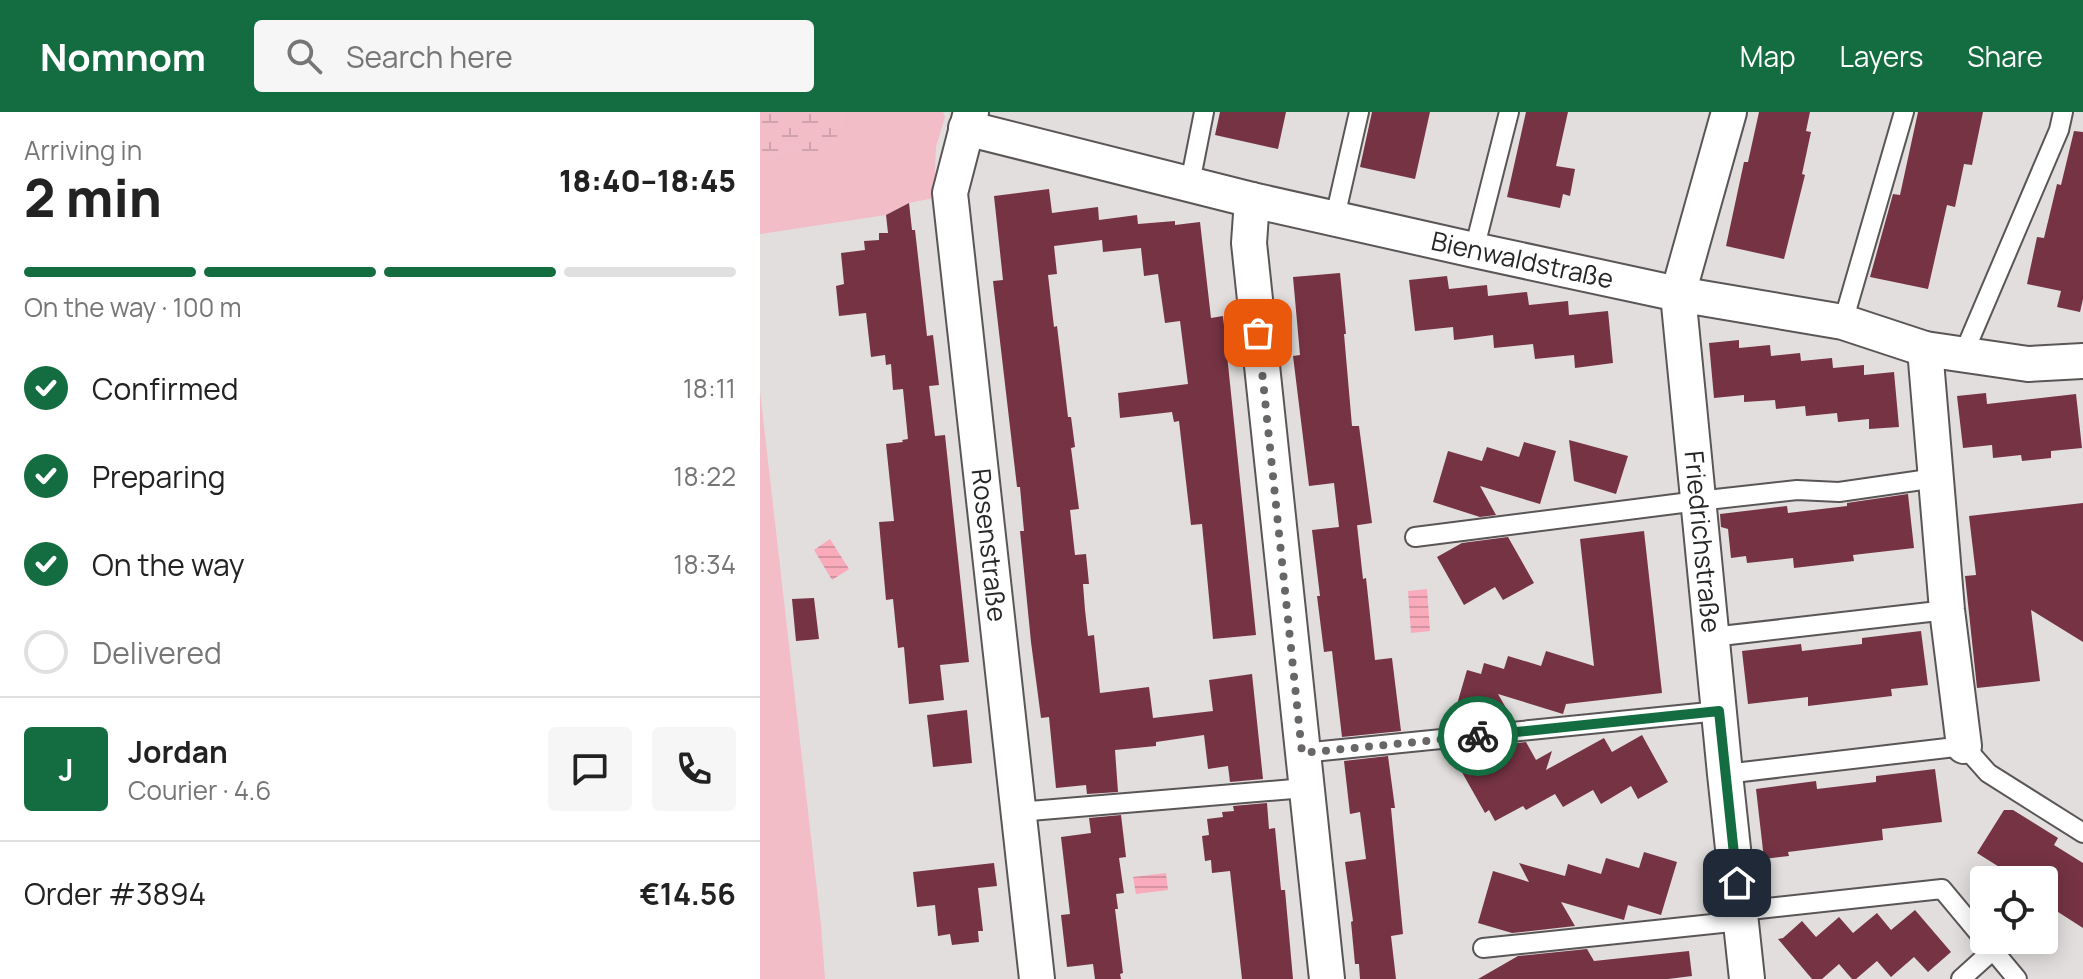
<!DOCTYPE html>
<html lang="en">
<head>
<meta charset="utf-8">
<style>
	:root { --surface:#fff; --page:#f6f6f6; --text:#222; --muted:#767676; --line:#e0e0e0; --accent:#146d40 }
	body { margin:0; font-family:Manrope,sans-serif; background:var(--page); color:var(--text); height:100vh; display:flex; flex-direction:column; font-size:30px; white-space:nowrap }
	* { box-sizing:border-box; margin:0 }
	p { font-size:26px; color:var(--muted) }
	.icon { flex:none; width:44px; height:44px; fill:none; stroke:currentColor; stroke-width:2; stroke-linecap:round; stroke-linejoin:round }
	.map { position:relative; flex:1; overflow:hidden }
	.details { display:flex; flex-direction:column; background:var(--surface); width:760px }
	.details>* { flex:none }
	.buttons { position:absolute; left:1210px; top:754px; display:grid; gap:16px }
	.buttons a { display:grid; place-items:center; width:88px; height:88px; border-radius:8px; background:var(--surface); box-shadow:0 4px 20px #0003; font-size:40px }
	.pin { position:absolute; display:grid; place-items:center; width:68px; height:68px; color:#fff; margin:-34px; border-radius:16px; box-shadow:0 4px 12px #0006 }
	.courier { position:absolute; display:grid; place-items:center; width:80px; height:80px; margin:-40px; border:6px solid #146d40; border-radius:50%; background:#fff; color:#222; box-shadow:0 2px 10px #0007 }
	.head em { font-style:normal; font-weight:800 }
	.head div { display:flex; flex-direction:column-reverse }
	.head { display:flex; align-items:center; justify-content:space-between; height:136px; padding:0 24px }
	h1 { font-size:52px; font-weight:800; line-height:60px }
	.bar { display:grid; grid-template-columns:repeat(4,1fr); gap:12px 8px; align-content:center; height:96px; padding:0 24px }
	.bar i { height:10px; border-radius:6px; background:var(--line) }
	.bar .selected { background:var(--accent) }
	.bar p { grid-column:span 4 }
	.line { display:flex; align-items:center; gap:20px; padding:0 24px; border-top:2px solid var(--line) }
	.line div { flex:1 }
	.round { display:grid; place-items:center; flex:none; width:84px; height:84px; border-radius:8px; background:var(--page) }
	ol { padding:0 24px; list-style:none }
	li { display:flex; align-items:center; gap:24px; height:88px }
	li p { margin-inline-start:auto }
	li .icon { padding:8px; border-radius:50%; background:var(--accent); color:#fff; stroke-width:4 }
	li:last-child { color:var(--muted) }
	li i { width:44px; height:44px; border:4px solid var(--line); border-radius:50% }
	header { display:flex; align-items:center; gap:48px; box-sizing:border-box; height:112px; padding:0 40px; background:var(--accent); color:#fff }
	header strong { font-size:38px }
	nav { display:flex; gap:44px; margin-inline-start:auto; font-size:28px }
	.search { width:560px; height:72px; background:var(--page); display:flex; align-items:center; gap:20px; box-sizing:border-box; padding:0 28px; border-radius:8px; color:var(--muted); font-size:30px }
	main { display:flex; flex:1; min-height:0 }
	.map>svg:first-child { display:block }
	.green { fill:#f2bdc7 }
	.wetland { fill:url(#wetland-marsh) }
	.water { fill:url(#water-rules) }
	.building { fill:#753344 }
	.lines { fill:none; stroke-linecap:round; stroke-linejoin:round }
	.lane-casing { stroke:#5a5657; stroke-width:22 }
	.street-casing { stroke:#5a5657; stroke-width:38 }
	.lane { stroke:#fff; stroke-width:18 }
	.street { stroke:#fff; stroke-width:34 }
	.done { stroke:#686666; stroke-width:8; stroke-dasharray:0 14.4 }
	.route { stroke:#146d40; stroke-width:10 }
	.labels { text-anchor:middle; stroke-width:8; stroke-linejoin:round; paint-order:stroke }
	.street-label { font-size:26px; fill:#272626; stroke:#e2dede }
</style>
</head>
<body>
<header>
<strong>Nomnom</strong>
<div class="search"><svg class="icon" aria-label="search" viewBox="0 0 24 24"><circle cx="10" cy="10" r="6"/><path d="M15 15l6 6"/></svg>Search here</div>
<nav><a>Map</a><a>Layers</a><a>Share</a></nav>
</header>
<main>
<section class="details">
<div class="head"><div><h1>2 min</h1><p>Arriving in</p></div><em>18:40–18:45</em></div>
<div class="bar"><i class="selected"></i><i class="selected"></i><i class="selected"></i><i></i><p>On the way · 100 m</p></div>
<ol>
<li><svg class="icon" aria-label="check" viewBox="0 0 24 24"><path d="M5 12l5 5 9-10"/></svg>Confirmed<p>18:11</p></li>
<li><svg class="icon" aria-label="check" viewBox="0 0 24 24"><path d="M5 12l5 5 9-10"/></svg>Preparing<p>18:22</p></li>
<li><svg class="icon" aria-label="check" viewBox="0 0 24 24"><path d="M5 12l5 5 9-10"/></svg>On the way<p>18:34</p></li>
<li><i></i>Delivered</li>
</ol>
<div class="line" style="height:144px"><b class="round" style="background:var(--accent);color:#fff">J</b><div><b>Jordan</b><p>Courier · 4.6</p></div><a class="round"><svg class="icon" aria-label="chat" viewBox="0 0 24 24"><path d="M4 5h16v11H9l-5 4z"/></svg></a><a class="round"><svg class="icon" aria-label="phone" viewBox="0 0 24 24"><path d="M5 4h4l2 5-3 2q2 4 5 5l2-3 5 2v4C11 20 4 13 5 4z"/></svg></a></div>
<div class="line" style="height:104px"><div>Order #3894</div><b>€14.56</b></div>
</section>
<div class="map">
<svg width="1323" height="867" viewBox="0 0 1323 867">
	<defs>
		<pattern id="wetland-marsh" width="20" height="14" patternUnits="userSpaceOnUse" patternTransform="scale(2)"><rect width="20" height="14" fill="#f2bdc7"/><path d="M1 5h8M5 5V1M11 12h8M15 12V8" fill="none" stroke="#d0a2ab"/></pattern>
		<pattern id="water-rules" width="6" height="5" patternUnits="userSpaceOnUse" patternTransform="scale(2)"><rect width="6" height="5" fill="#f9aabb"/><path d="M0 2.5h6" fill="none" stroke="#d592a1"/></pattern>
	</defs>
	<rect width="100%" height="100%" fill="#e2dede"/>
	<path class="green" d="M81,0H183L185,5L176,35L174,86L149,91L126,103L0,122V47L39,34L82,15Z
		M0,279L61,813L65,867H0Z"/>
	<path class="wetland" d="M0,0H81L82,15L62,51L43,55L39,34L0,47Z"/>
	<path class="water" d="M70,427L89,457L72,468L54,438Z
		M667,477L670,519L651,521L648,479Z
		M406,761L408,778L376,782L373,765Z"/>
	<path class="building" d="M460,0H526L518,37L455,23Z
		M612,0H670L655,67L600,55Z
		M766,0H808L796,54L815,57L810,84L803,82L800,96L747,85Z
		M999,0H1050L1046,19L1051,20L1042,62L1045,63L1024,147L966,134L984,50H988Z
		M1158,0H1223L1212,53L1204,52L1195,95L1187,93L1168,177L1110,165L1133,82L1140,83Z
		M1314,19L1323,20V187L1320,200L1297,195L1301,179L1267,172L1277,125L1284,126L1297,72L1301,73Z
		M289,77L292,101L338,95L339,108L377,103L378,112L415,109V113L440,110L451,206L463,204L496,523L453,527L442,412L431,413L419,309L414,310L412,300L360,306L358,281L428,272L420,209L405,211L398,162L384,164L381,136L343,140L342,128L294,134L297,162L288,163L294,215L297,214L308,305H311L315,335L311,336L319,397L310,398L315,443L326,442L329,472H323L325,498L328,524L334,523L340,581L389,575L393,606L453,599L449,568L492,562L503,667L470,670L468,654L448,657L444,623L396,630V634L355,638L358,680L327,682L326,673L296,676L289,605L281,606L271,530L260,419H264L260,375H257L233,169L243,168L234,84Z
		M149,91L152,118H155L167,224L173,223L179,273L169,274L175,324L185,323L209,550L180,553L184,588L149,592L144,535L138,536L133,487L126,488L119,410L134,409L126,332L143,330L142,328L148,327L143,277L133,278L131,252L126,253L125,243L111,245L106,201L79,204L76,174L84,172L81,141L105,138L104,129L119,128V121H128L126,103Z
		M580,161L586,222H584L592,314H599L612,411L592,414L597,413L603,467L606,466L615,548L632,546L641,619L582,625L572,539L564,540L557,484H560L552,418L579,415L574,371L549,374L533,244L540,243L533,165Z
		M687,164L689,177L727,173L728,184L767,180L769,193L808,189L809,203L848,199L853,251L815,256L814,243L775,247L773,232L734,236L733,223L694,228L693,215L655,219L649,168Z
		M979,228V236L1010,233L1011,244L1040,241L1041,249L1072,246L1073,256L1104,253V263L1134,260L1139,315L1109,317V307L1078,310L1077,301L1046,304L1045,294L1016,297L1015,288L984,290V283L954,286L949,231Z
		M1226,281L1227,292L1316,282L1322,336L1291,339V346L1262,349L1261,343L1233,346L1232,333L1203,336L1197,284Z
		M809,328L868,344L856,382L814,369Z
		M764,330L796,339L780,392L720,374L736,403L720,405L673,390L688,339L722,349L727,335L759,345Z
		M1148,382L1154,436L1093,443L1094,449L1034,456L1033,446L987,451L986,444L971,446L968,417L961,415L960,402L1027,394L1028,401L1087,394V391Z
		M1323,391V530L1271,498L1280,569L1217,576L1205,464L1216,463L1209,404Z
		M884,419L902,581L806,592L803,602L738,582L753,608L731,610L695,599L707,558L721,562L724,551L744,557L748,544L781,554L786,539L834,554L820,427Z
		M748,425L774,471L743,488L735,475L704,493L677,445L702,431Z
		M54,486L59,527L36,529L32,487Z
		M1161,519L1168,573L1131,577L1132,584L1048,594V585L988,592L982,539L1041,532L1042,539L1102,532V526Z
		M207,598L212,651L173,655L167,603Z
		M882,623L908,670L878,687L871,674L841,692L833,678L803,695L795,682L766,698L763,694L735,709L729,698L725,701L699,655L736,634L766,630L776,648L792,639L786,658L844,626L852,640Z
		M628,644L635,696H631L643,822L631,824L636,867H600L599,852H595L591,810L593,809L585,750L606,747L600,700L590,702L584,649Z
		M1175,657L1182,710L1122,717L1123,728L1028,740L1029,744L1004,747L996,677L1056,669L1057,677L1116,670V664Z
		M507,691L509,717L515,716L521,778H525L533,867H482L470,759L452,761L451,748L445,749L442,724L449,723L447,707L463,705L462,700L474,699L473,694Z
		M1244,698H1253L1298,726L1294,733L1323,751V816L1284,791V768H1260L1217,741Z
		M361,703L366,745L359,746L364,781L356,782L358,797H355L363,861L360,862L361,867H335L333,852L307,855L301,803L310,802L301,725L331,721L329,706Z
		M884,740L917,750L901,803L868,793L864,808L801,790L815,814L752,821L718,811L733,759L769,770L759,751L805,764L808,752L841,762L846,746L879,756Z
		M234,751L237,774L218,776L223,819H218L219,830L192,833L190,822L178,824L175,793L157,795L153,760Z
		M1155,798L1191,840L1168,860L1154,845L1131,865L1117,849L1096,867H1092L1079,852L1062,867H1052L1018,827L1023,826L1042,809L1056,825L1079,805L1093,821L1117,801L1131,818Z
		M827,837L834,849L929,839L932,864L908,867H718L758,844Z"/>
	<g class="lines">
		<defs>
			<path id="lane" d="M430,71L444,0
				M575,105L599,0
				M714,138L749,0
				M1083,210L1144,0
				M1203,243L1299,18L1303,0
				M655,425L938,389L1037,378L1079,380L1176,366
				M952,525L1187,498
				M542,641L959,599
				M965,662L1204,634L1228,661L1323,721
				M258,700L545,676
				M980,799L1182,777L1257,867
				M723,836L981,809
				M1201,867L1232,839"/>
			<g id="street">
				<path id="s1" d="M211,0L190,81L277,867"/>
				<path id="s2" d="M969,0L918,182L965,662L987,867"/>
				<path id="s3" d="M206,16L492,88L714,138L918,182L1083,210L1165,237L1268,252L1323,249"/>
				<path d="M492,88L489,131L567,867"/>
				<path d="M1165,237L1187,498L1204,634"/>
			</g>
		</defs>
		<use href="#lane" class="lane-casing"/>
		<use href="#street" class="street-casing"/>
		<use href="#lane" class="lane"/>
		<use href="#street" class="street"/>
	</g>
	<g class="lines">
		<path class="done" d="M498,221L542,641L718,624"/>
		<path class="route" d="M718,624L959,599L977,771"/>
	</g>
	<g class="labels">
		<g class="street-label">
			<text dy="9" stroke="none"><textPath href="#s3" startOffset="572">Bienwaldstraße</textPath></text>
			<text dy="9" stroke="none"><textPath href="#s2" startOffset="438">Friedrichstraße</textPath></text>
			<text dy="9" stroke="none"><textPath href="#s1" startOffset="438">Rosenstraße</textPath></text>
		</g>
	</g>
</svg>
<div class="buttons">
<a><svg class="icon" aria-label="locate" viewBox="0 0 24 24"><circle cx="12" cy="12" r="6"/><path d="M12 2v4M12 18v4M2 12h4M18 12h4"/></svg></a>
</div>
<div class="pin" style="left:498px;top:221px;background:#ea580c"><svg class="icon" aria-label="bag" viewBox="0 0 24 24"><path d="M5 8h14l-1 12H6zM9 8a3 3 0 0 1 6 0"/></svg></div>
<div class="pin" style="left:977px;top:771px;background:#1f2937"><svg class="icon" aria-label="home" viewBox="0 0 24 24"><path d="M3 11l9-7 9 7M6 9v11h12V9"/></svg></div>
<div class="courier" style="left:718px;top:624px"><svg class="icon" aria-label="bike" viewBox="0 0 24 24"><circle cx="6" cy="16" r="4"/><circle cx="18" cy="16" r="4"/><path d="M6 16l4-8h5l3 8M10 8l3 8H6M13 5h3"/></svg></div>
</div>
</main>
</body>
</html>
